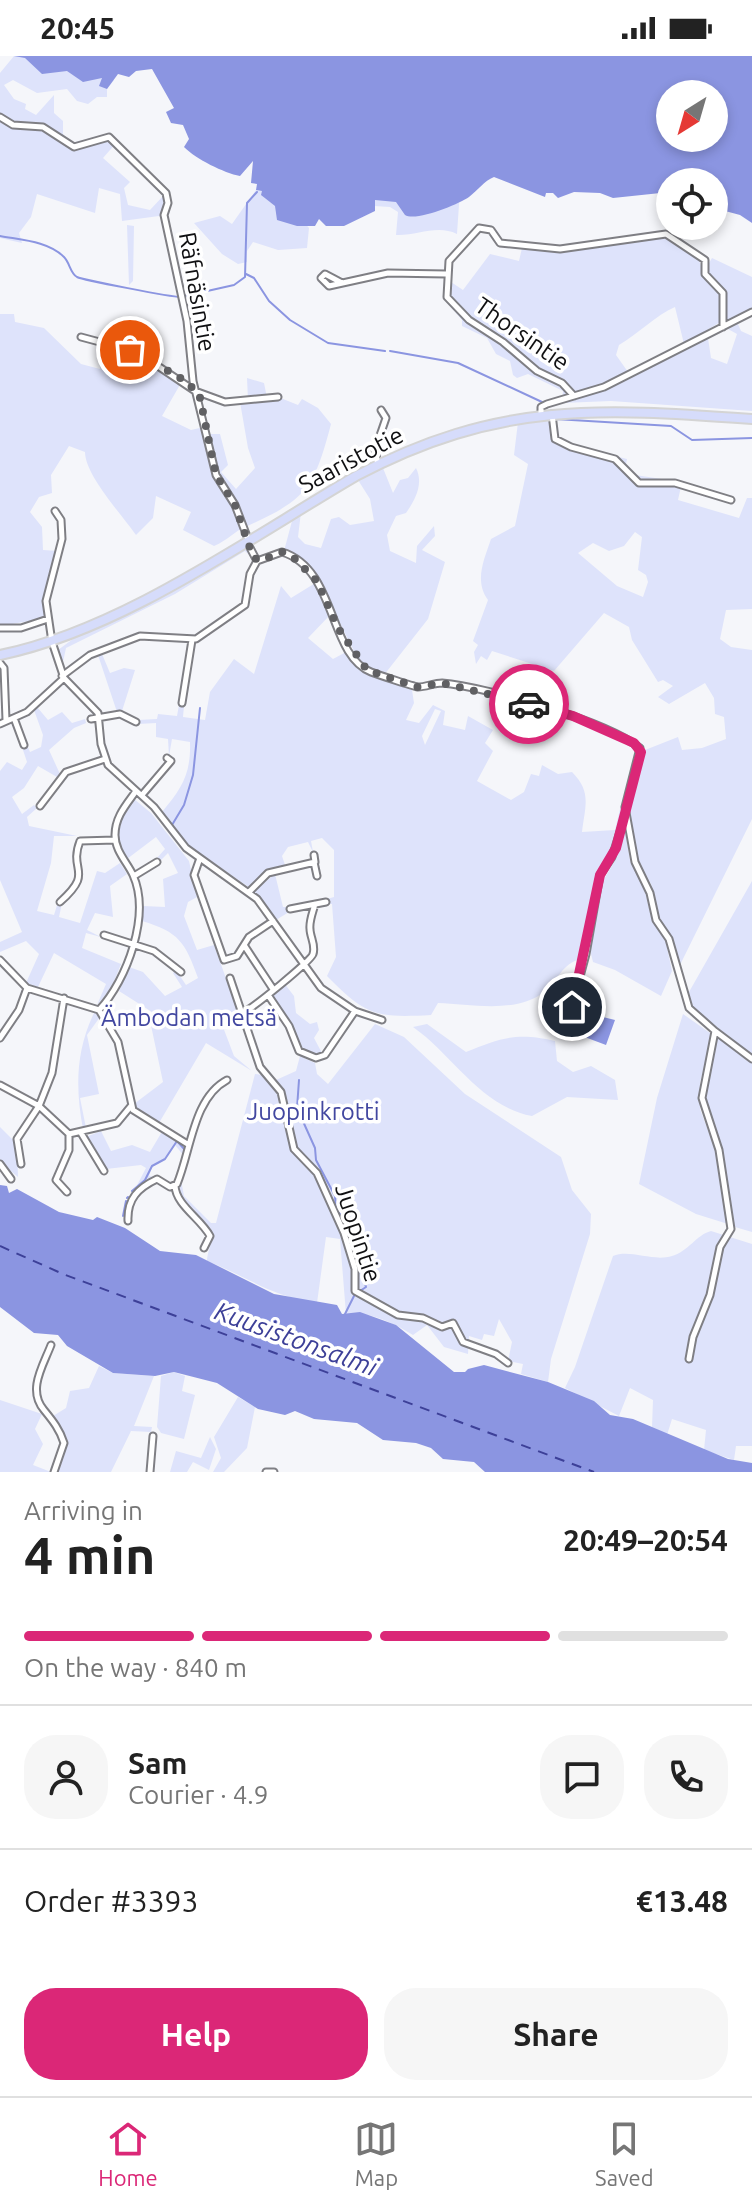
<!DOCTYPE html>
<html lang="en">
<head>
<meta charset="utf-8">
<style>
	:root { --surface:#fff; --page:#f6f6f6; --text:#222; --muted:#767676; --line:#e0e0e0; --accent:#db2777 }
	body { margin:0; font-family:Ubuntu,sans-serif; background:var(--page); color:var(--text); height:100vh; display:flex; flex-direction:column; font-size:30px; white-space:nowrap }
	* { box-sizing:border-box; margin:0 }
	p { font-size:26px; color:var(--muted) }
	.icon { flex:none; width:44px; height:44px; fill:none; stroke:currentColor; stroke-width:2; stroke-linecap:round; stroke-linejoin:round }
	.map { position:relative; height:1416px; overflow:hidden }
	.sheet { display:flex; flex-direction:column; background:var(--surface); flex:1 }
	.sheet>* { flex:none }
	.needle { width:52px; rotate:217deg }
	.controls { position:absolute; left:656px; top:24px; display:grid; gap:16px }
	.controls a { display:grid; place-items:center; width:72px; height:72px; border-radius:50%; background:var(--surface); box-shadow:0 4px 12px #0003; font-size:40px }
	.pin { position:absolute; display:grid; place-items:center; width:68px; height:68px; color:#fff; margin:-34px; border:4px solid #fff; border-radius:50%; box-shadow:0 2px 8px #0007 }
	.courier { position:absolute; display:grid; place-items:center; width:80px; height:80px; margin:-40px; border:6px solid #db2777; border-radius:50%; background:#fff; color:#222; box-shadow:0 2px 10px #0007 }
	.head em { font-style:normal; font-weight:700 }
	.head div { display:flex; flex-direction:column-reverse }
	.head { display:flex; align-items:center; justify-content:space-between; height:136px; padding:0 24px }
	h1 { font-size:52px; font-weight:700; line-height:60px }
	.bar { display:grid; grid-template-columns:repeat(4,1fr); gap:12px 8px; align-content:center; height:96px; padding:0 24px }
	.bar i { height:10px; border-radius:6px; background:var(--line) }
	.bar .current { background:var(--accent) }
	.bar p { grid-column:span 4 }
	.line { display:flex; align-items:center; gap:20px; padding:0 24px; border-top:2px solid var(--line) }
	.line div { flex:1 }
	.round { display:grid; place-items:center; flex:none; width:84px; height:84px; border-radius:32px; background:var(--page) }
	.cta { display:flex; gap:16px; margin-top:auto; padding:16px 24px }
	.cta a { flex:1; height:92px; border-radius:32px; background:var(--accent); color:#fff; font-size:32px; font-weight:700; line-height:92px; text-align:center }
	.cta a+a { background:var(--page); color:var(--text) }
	.status { display:flex; justify-content:space-between; align-items:center; height:56px; padding:0 40px; background:var(--surface); direction:ltr }
	.status svg { height:22px; fill:currentColor }
	.menu { display:flex; justify-content:space-around; align-items:center; height:112px; border-top:2px solid var(--line); background:var(--surface); font-size:22px; color:var(--muted) }
	.menu a { display:grid; justify-items:center; gap:4px }
	.menu .current { color:var(--accent) }
	.map>svg:first-child { display:block }
	.green { fill:#dee3fb; fill-rule:evenodd }
	.water { fill:#8b95e1; fill-rule:evenodd }
	.lines { fill:none; stroke-linecap:round; stroke-linejoin:round }
	.stream { stroke:#8b95e1; stroke-width:2 }
	.ferry { stroke:#3d4098; stroke-width:2; stroke-dasharray:10 8; stroke-linecap:butt }
	.minor-casing { stroke:#7f7f84; stroke-width:9 }
	.major-casing { stroke:#d4d4d4; stroke-width:12 }
	.minor { stroke:#fff; stroke-width:5 }
	.major { stroke:#d6dcfb; stroke-width:8 }
	.done { stroke:#606063; stroke-width:8; stroke-dasharray:0 14.4 }
	.route { stroke:#db2777; stroke-width:10 }
	.labels { text-anchor:middle; stroke-width:7; stroke-linejoin:round; paint-order:stroke }
	.street-label { font-size:24px; fill:#101012; stroke:#fff }
	.park-label { font-size:24px; fill:#4247a0; stroke:#fff }
	.water-label { font-size:26px; font-style:italic; fill:#3d4098; stroke:#fff }
</style>
</head>
<body>
<div class="status"><b>20:45</b><svg viewBox="0 0 49 12"><path d="M0 12V9h3v3zM5 12V6h3v6zM10 12V3h3v9zM15 12V0h3v12zM26 1h20v11H26zM47 4h2v5h-2z"/></svg></div>
<div class="map">
<svg width="752" height="1416" viewBox="0 0 752 1416">
	<rect width="100%" height="100%" fill="#f5f6fa"/>
	<path class="green" d="M14,0H69L114,24L107,33V41H97L88,48L77,45L67,33L37,37L13,24L4,29L14,43L26,48L25,53L36,59L54,39V57L63,65V78L72,87L106,78L117,86L103,102L130,126L124,132L128,149L150,154L164,139L163,163L159,160L122,165L120,138L99,132L95,157L37,138L31,161L19,177L22,187L0,182V17Z
		M256,134L262,135V139C275,153 298,157 309,172L307,192L278,194L253,186L247,195V206L238,208L222,198L194,167L220,160L232,168Z
		M460,134L457,178C437,168 417,180 396,179L398,156L390,151L374,150L371,137Z
		M127,169L134,170L133,225L129,229Z
		M661,177L698,202L704,218L720,235L722,265L684,288L675,251C656,259 638,278 619,289L616,299L628,316L610,331L708,282L711,302L727,308L737,278L728,273L738,268L741,275L752,280V355L611,345L562,347L563,335L528,318L517,322L513,319L510,305L496,298L487,282L462,270V264L443,242L445,222L463,234L490,198L519,205L522,192L560,193Z
		M712,202L752,221V254L726,267L725,236L705,214Z
		M0,258H14L15,266L44,272L81,308L100,313L105,292C131,295 162,309 181,327L162,360L191,374L204,371V378H220L228,409L221,416L236,433L255,412L248,392L240,346L248,344L247,322L264,327L267,342L278,341L298,349L302,343L318,352L331,368C314,433 306,444 245,471C235,475 228,484 214,490L183,474L191,456L156,440L153,462L136,479C122,459 85,419 85,396L69,390L51,419L52,437L39,441L30,456L42,471L43,494L58,495L43,545L47,562L0,570Z
		M555,364L554,378L579,391L627,403L626,408L635,419L682,426L678,444L739,462L747,442H752V553L726,554L720,583L731,591L752,594V763L679,911L673,885L657,859L651,828L639,810L628,754L645,694L678,681L682,694L702,692L726,683L724,661L715,658L714,642L705,627L669,648L658,641L673,630L663,624L658,626L632,584L629,571L604,557L554,615L492,595L487,604L481,600L476,608L474,596L478,589L473,585L488,544C474,525 484,504 491,483L515,470L528,408L514,399L518,366ZM635,476L642,481L638,514L646,519L648,526L643,541L617,530L578,497L593,487L609,495L624,490Z
		M383,412L393,437L400,424L408,422L416,412C424,428 415,444 406,457L396,460L387,479L390,495L416,507L417,490L434,470L435,480L422,494L445,506L428,563L384,619L412,634L414,647L406,664L419,667L433,649L445,655L443,669L465,674L468,660L493,674L485,687L493,695L477,725L511,744L524,736L531,718L539,720L542,709L558,718L572,716C592,736 585,750 582,776L615,774L621,749C624,786 604,798 595,827C588,852 586,878 581,903C561,908 559,924 544,936C517,958 470,948 438,947L431,959C377,962 366,960 327,920L336,901L332,848H328L327,843L334,841V794L322,782L311,785L313,796L308,786L288,791L282,800L285,809L264,816L250,832L185,787L162,756C182,732 191,718 190,686L172,683L169,700L168,683L156,681V667L138,668V664L157,663L158,658L177,660L179,649L184,650L183,661L205,664L210,636L234,603L254,618L281,530L291,542L317,526L330,559L308,582L333,603L348,595L355,597L316,520L293,497L284,495L292,465L301,456L298,481L305,488L321,492L331,463L339,461L350,469L374,465L370,443L358,424ZM435,653L441,655L425,689L422,680Z
		M245,491L248,498L245,495L175,538L66,592L63,606L58,594L73,583Z
		M102,598L110,617L124,612L135,614L122,655L117,656L98,599Z
		M37,651L48,664L62,656L72,667L85,663L86,667L74,672L49,694L60,718L57,721L38,710L24,732L12,741L22,758L34,749L37,752L27,761L29,770L77,780H54L51,807L37,855L54,859L58,846L62,847L59,861L80,867L97,815L105,817L120,807L127,818L110,830L113,861L95,857L87,874L101,881L86,877L82,892L121,908L111,933L97,949L106,928L54,897L38,931L26,927L39,898L26,885L0,896V886L22,876L0,824V715L7,706L22,714L27,706L22,691L27,689L30,696L41,691L43,679L34,654Z
		M134,743L151,757L189,805L197,841L188,846L184,860L197,894L214,889L241,964L223,971L234,1000L252,1015L206,987L159,1067L142,1058L134,1048L163,1026L149,960L152,956L119,935L129,911L143,916L165,940L182,931L173,917L176,914L186,929L198,922C185,886 179,876 142,865L143,850L165,851L163,823L178,817L168,797L159,806L157,802L165,793L156,781L127,803C112,781 119,762 134,743Z
		M625,773L630,804L644,831L651,860L665,882L672,915L661,940L615,914L593,906L590,894L601,828L616,803Z
		M275,818L283,851H288L289,856L276,864L254,835Z
		M752,825V1000L692,952L689,936Z
		M284,927L294,940L296,957L310,968L317,966L319,974L314,982L323,999L317,1001L300,993L272,941Z
		M95,955L100,961L87,979L99,1038L80,1042L86,1072L83,1073C75,1031 76,993 95,955Z
		M683,958L710,977L712,984L700,1026V1053L716,1096L728,1168L696,1158L639,1128L657,1042Z
		M375,968L404,981L465,1038L561,1101L572,1134L591,1158L590,1178L551,1303L548,1326L521,1318L523,1308L508,1305L512,1286L499,1263L494,1280L484,1278L482,1284L469,1280L468,1298L444,1291L427,1269L413,1279C393,1267 370,1255 346,1258L340,1183L326,1181L317,1247C268,1239 250,1222 207,1205C207,1197 212,1188 211,1179C207,1157 170,1146 181,1124L184,1140L211,1167H216L255,1018C282,1019 286,1070 292,1091L298,1095C292,1078 285,1033 276,1024L296,1015L300,1000L315,1007L317,1018L328,1028Z
		M427,968L466,996C501,982 517,976 555,985L557,1005L573,1016L591,1010L615,1024L618,1044L567,1041L532,1060C480,1050 453,999 413,971Z
		M718,980L752,1006V1176L735,1171L725,1132L721,1099L705,1053L704,1036Z
		M0,1071L17,1088L18,1121L0,1106Z
		M163,1074L183,1088L184,1100L175,1089L164,1103L153,1109L149,1120L155,1121L134,1135L146,1112L141,1109L106,1113L86,1081L101,1075L111,1095L132,1089L150,1096Z
		M711,1175L752,1188V1390H736L734,1404L704,1394L706,1374L672,1363L667,1379L652,1371L653,1344L630,1332L619,1360L565,1332L575,1311L613,1200C630,1193 653,1206 672,1200C689,1195 696,1179 711,1175Z
		M99,1310L113,1317L154,1320L134,1370L152,1371L151,1376L131,1375L111,1416H56L65,1388L53,1360L66,1352L70,1335L89,1332Z
		M174,1316L185,1320L182,1335L195,1339L184,1383L161,1377L157,1371L161,1320Z
		M238,1341L255,1351L247,1392L224,1416H213L221,1402L214,1381Z
		M0,1344L42,1358L35,1373L43,1388L33,1409L51,1416H0Z
		M210,1381L216,1393L209,1414L193,1406L187,1416H170L176,1395L201,1402Z"/>
	<path class="water" d="M14,0H752V167L740,159L714,152V126H670V136L613,142L600,137L574,136L558,142L553,137H546L545,141L494,121C484,125 478,134 469,141C459,148 416,166 405,159L396,146L375,144V155L344,170H326L319,163L315,170H297L277,164L275,150L261,139L262,135L256,134L257,128L251,127L253,105L240,120C224,117 196,103 184,91L189,83L183,69L171,67L166,56L174,52L152,13L136,15L129,21L118,18L107,33L99,30L102,22L83,26L67,15L42,18L25,2ZM714,38V82H670V38Z
		M583,956L615,964L606,989L574,977Z
		M0,1129L7,1130L9,1137L17,1133L59,1156L93,1164L97,1161L125,1172L160,1195L196,1199L274,1238L337,1249L342,1258L360,1256L396,1269L454,1316H465L468,1313L484,1309L548,1326L594,1345L610,1359L633,1363L728,1403L752,1407V1416H485L474,1406L443,1403L431,1392L416,1387L383,1384L357,1367L314,1363L295,1355L285,1359L258,1353L217,1327L174,1316L155,1320L113,1317L67,1290L58,1279L34,1277L0,1251Z"/>
	<g class="lines">
		<path class="stream" d="M0,180C21,184 48,185 64,201C70,207 70,217 77,221C83,224 172,241 180,241
			M246,218L254,222L269,245L290,264L328,287L385,295
			M185,240L234,229L245,221L247,147L257,136
			M390,295L458,307L542,346
			M555,363L671,370L692,384L752,382
			M172,769L184,749L193,719L200,652
			M104,955L109,965
			M110,967L119,983
			M121,987L125,1003
			M125,1007L127,1018
			M299,1024L297,1052L315,1092L316,1104L335,1140L336,1154L344,1163L357,1199L366,1231L360,1235
			M162,1069L171,1075
			M132,1135L145,1124L152,1110L165,1103L177,1085L185,1094
			M127,1142L128,1141
			M123,1160L126,1145
			M345,1258L355,1238"/>
		<path class="ferry" d="M0,1190L63,1218L594,1416"/>
		<defs>
			<path id="minor" d="M0,61L13,69L43,71L74,91L109,81L166,137L168,147L164,159L187,265L193,325L216,419L235,449L248,483
				M342,227L325,218L321,222L329,230L388,217L446,218
				M81,281L137,296L195,335L225,346L278,341
				M574,340L562,327L537,315L503,286L469,264L447,241L449,205L479,172L491,174L500,187L560,193L666,178L705,204V218L723,237V271
				M552,358L555,383L571,391L615,403L639,427H675L731,444
				M541,359V351L547,348L604,331L752,256
				M378,409L375,394L386,362L381,354
				M55,455L61,464L62,483L46,545L52,586L64,622L98,657L101,688L108,709L154,751L186,792L257,843L321,932L355,955L382,964
				M247,486L257,505L282,496C337,513 328,599 371,616C379,619 412,630 418,631C426,631 434,627 442,627C487,631 606,665 640,692L625,751L635,806L650,837L656,864L669,883L689,952L715,975L702,1042L719,1094L731,1173L720,1191L710,1239L693,1281L689,1303
				M0,572H21L48,563
				M0,607L4,612L6,664
				M62,620L90,599L140,580L196,583L245,549L250,518L257,505
				M182,647L192,584
				M14,662L24,689
				M91,663L120,658L136,666
				M0,668L27,656L64,622
				M142,739L171,705L167,702
				M40,750L66,716L105,703
				M200,802L194,819L224,904L237,900L249,881L273,865
				M314,806L317,820
				M134,820L157,806
				M250,835L268,817L315,806L314,799
				M60,846C95,815 68,816 80,785L115,784
				M290,853L326,846
				M104,879L154,895L181,916
				M244,889L273,933
				M0,904L27,932L99,954L118,986L133,1054L189,1089
				M230,922L260,1011L281,1036L294,1093L317,1117L344,1177L355,1213V1235L398,1259L423,1262L442,1271L453,1267L463,1286L496,1298L508,1307
				M268,939L289,970L299,995L316,1002L325,999L355,955
				M99,954C127,924 151,859 133,819C127,806 115,795 115,779C115,761 126,749 136,735
				M242,957C251,954 312,904 313,898C316,889 310,881 310,873C309,865 313,856 315,848
				M566,973L586,898L600,819L612,801L625,760
				M715,975L752,1003
				M0,982L19,954L27,932
				M0,1029L39,1050L69,1078L117,1067L131,1050
				M81,1077L104,1115
				M0,1108L11,1123
				M21,1108L17,1083L39,1050L52,1017L64,942
				M175,1130C176,1149 201,1163 210,1180L204,1192
				M67,1136L56,1124L69,1094V1078
				M128,1165C127,1143 138,1132 157,1123L170,1131L177,1128C191,1095 193,1042 227,1024
				M51,1289C43,1310 27,1334 44,1354C53,1365 60,1374 64,1387L54,1416
				M150,1416L153,1380
				M266,1416H274"/>
			<path id="major" d="M0,599C122,574 248,483 356,420C498,345 598,352 752,363"/>
		</defs>
		<use href="#minor" class="minor-casing"/>
		<use href="#major" class="major-casing"/>
		<use href="#minor" class="minor"/>
		<use href="#major" class="major"/>
	</g>
	<g class="lines">
		<path class="done" d="M130,294L179,321L199,337L216,419L235,449L253,501L260,505L282,496L292,500L317,525L338,572L367,614L417,631L442,627L529,648"/>
		<path class="route" d="M529,648L573,660L634,687L641,696L616,792L600,819L572,951"/>
	</g>
	<g class="labels">
		<g class="street-label">
			<text transform="translate(197 236) rotate(80)" y="8">Räfnäsintie</text>
			<text transform="translate(522 278) rotate(35)" y="8">Thorsintie</text>
			<text transform="translate(351 404) rotate(-28)" y="8">Saaristotie</text>
			<text transform="translate(358 1177) rotate(72)" y="8">Juopintie</text>
		</g>
		<g class="park-label">
			<text x="189" y="970">Ämbodan metsä</text>
			<text x="313" y="1064">Juopinkrotti</text>
		</g>
		<g class="water-label">
			<text transform="translate(296 1283) rotate(20)" y="9">Kuusistonsalmi</text>
		</g>
	</g>
</svg>
<div class="controls">
<a><svg class="needle" viewBox="-14 -14 28 28"><path d="M0-13l5 13h-10z" fill="#e53935"/><path d="M0 13l5-13h-10z" fill="#767676"/></svg></a>
<a><svg class="icon" aria-label="locate" viewBox="0 0 24 24"><circle cx="12" cy="12" r="6"/><path d="M12 2v4M12 18v4M2 12h4M18 12h4"/></svg></a>
</div>
<div class="pin" style="left:130px;top:294px;background:#ea580c"><svg class="icon" aria-label="bag" viewBox="0 0 24 24"><path d="M5 8h14l-1 12H6zM9 8a3 3 0 0 1 6 0"/></svg></div>
<div class="pin" style="left:572px;top:951px;background:#1f2937"><svg class="icon" aria-label="home" viewBox="0 0 24 24"><path d="M3 11l9-7 9 7M6 9v11h12V9"/></svg></div>
<div class="courier" style="left:529px;top:648px"><svg class="icon" aria-label="car" viewBox="0 0 24 24"><path d="M5 17H2v-5l4-1 3-4h7l3 4 3 1v5h-3M9 17h6M6 11h13"/><circle cx="7" cy="17" r="2"/><circle cx="17" cy="17" r="2"/></svg></div>
</div>
<section class="sheet">
<div class="head"><div><h1>4 min</h1><p>Arriving in</p></div><em>20:49–20:54</em></div>
<div class="bar"><i class="current"></i><i class="current"></i><i class="current"></i><i></i><p>On the way · 840 m</p></div>
<div class="line" style="height:144px"><a class="round"><svg class="icon" aria-label="person" viewBox="0 0 24 24"><circle cx="12" cy="8" r="4"/><path d="M4 21q1-7 8-7t8 7"/></svg></a><div><b>Sam</b><p>Courier · 4.9</p></div><a class="round"><svg class="icon" aria-label="chat" viewBox="0 0 24 24"><path d="M4 5h16v11H9l-5 4z"/></svg></a><a class="round"><svg class="icon" aria-label="phone" viewBox="0 0 24 24"><path d="M5 4h4l2 5-3 2q2 4 5 5l2-3 5 2v4C11 20 4 13 5 4z"/></svg></a></div>
<div class="line" style="height:104px"><div>Order #3393</div><b>€13.48</b></div>
<div class="cta"><a>Help</a><a>Share</a></div>
</section>
<nav class="menu">
<a class="current"><svg class="icon" aria-label="home" viewBox="0 0 24 24"><path d="M3 11l9-7 9 7M6 9v11h12V9"/></svg>Home</a>
<a><svg class="icon" aria-label="map" viewBox="0 0 24 24"><path d="M3 6l6-2 6 2 6-2v14l-6 2-6-2-6 2zM9 4v14M15 6v14"/></svg>Map</a>
<a><svg class="icon" aria-label="saved" viewBox="0 0 24 24"><path d="M7 4h10v16l-5-4-5 4z"/></svg>Saved</a>
</nav>
</body>
</html>
